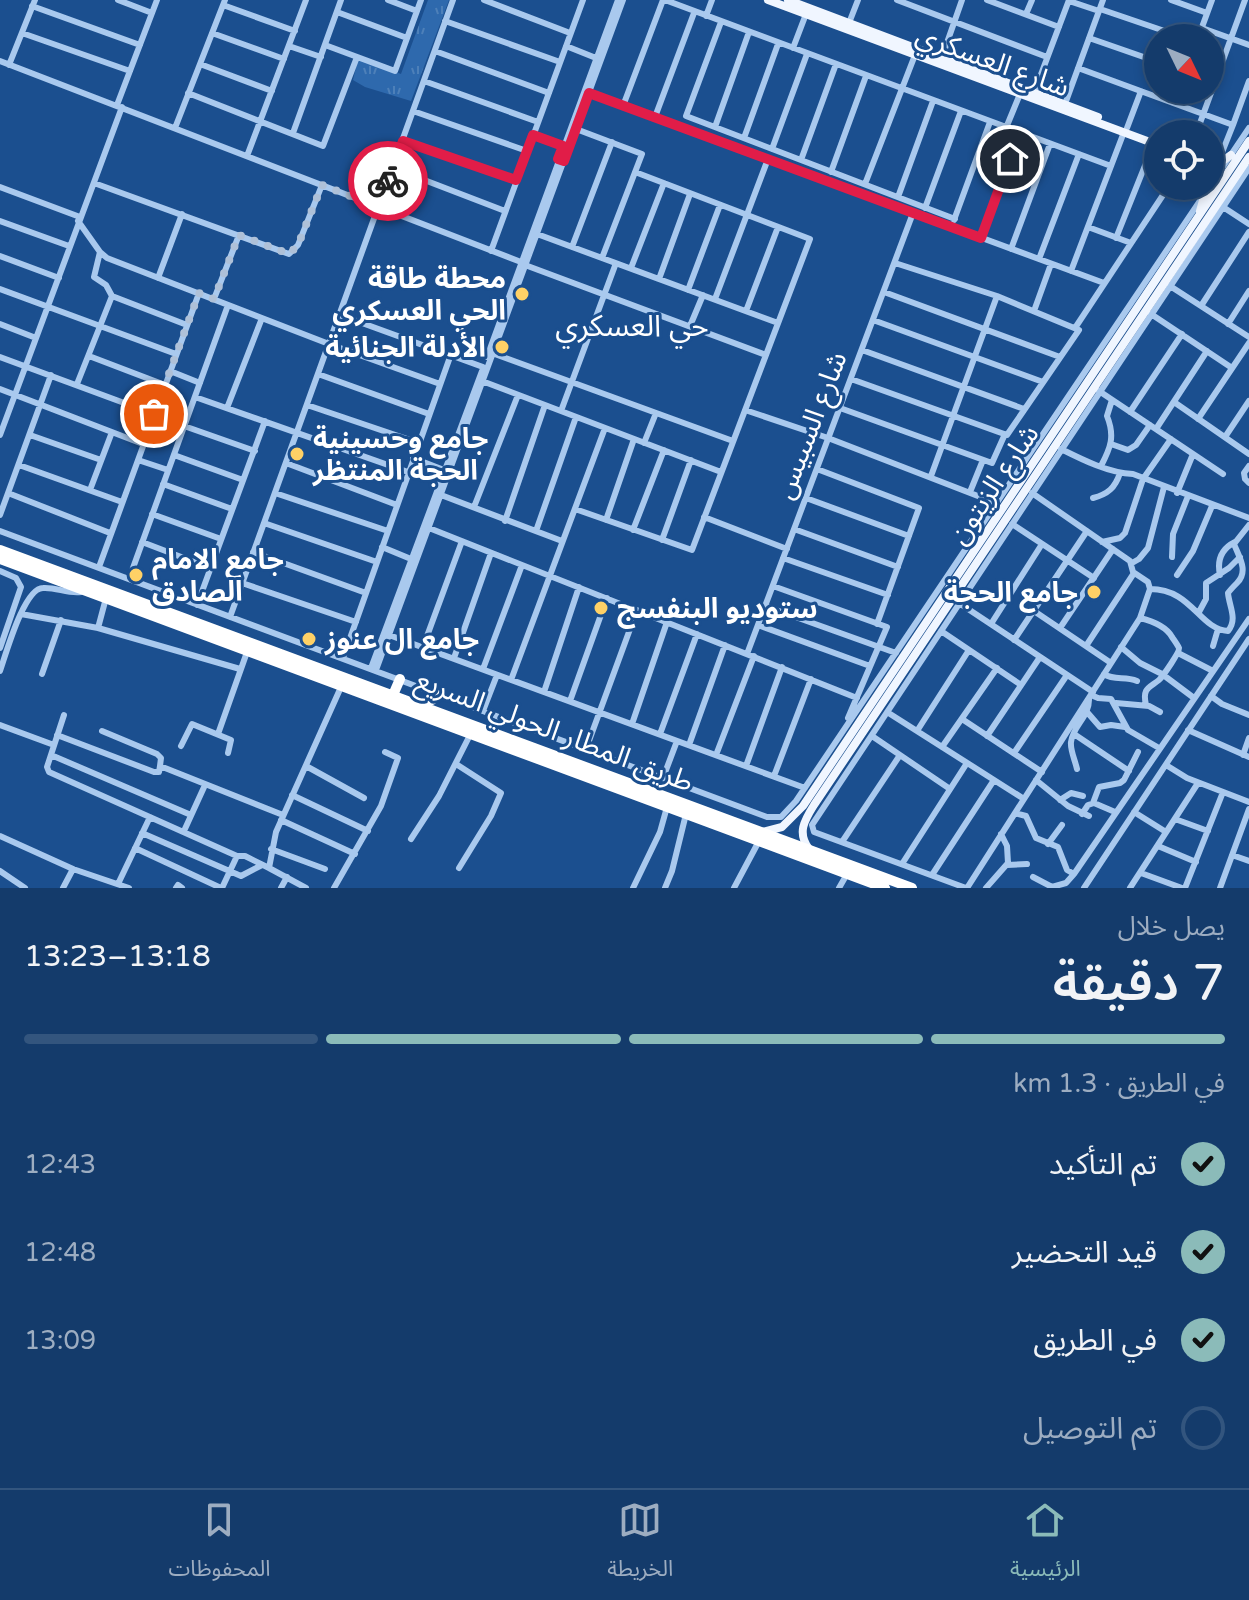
<!DOCTYPE html>
<html lang="ar">
<head>
<meta charset="utf-8">
<style>
	:root { --surface:#143b6b; --page:#214673; --text:#f1f3f6; --muted:#9dadc1; --line:#33557e; --accent:#8bbbb9 }
	body { margin:0; font-family:"Varela Round","Noto Sans Arabic",sans-serif; background:var(--page); color:var(--text); direction:rtl; height:100vh; display:flex; flex-direction:column; font-size:30px; white-space:nowrap }
	* { box-sizing:border-box; margin:0 }
	p { font-size:26px; color:var(--muted) }
	.icon { flex:none; width:44px; height:44px; fill:none; stroke:currentColor; stroke-width:2; stroke-linecap:round; stroke-linejoin:round }
	.map { position:relative; height:888px; overflow:hidden; direction:ltr }
	.details { display:flex; flex-direction:column; background:var(--surface); flex:1 }
	.details>* { flex:none }
	.needle { width:52px; rotate:133deg }
	.buttons { position:absolute; left:1144px; top:24px; display:grid; gap:16px }
	.buttons a { display:grid; place-items:center; width:80px; height:80px; border-radius:50%; background:var(--surface); box-shadow:0 4px 12px #0003,0 0 0 2px var(--line); font-size:40px }
	.pin { position:absolute; display:grid; place-items:center; width:68px; height:68px; color:#fff; margin:-34px; border:4px solid #fff; border-radius:50%; box-shadow:0 2px 8px #0007 }
	.courier { position:absolute; display:grid; place-items:center; width:80px; height:80px; margin:-40px; border:6px solid #e11d48; border-radius:50%; background:#fff; color:#222; box-shadow:0 2px 10px #0007 }
	.summary em { font-style:normal; font-weight:600 }
	.summary div { display:flex; flex-direction:column-reverse }
	.summary { display:flex; align-items:center; justify-content:space-between; height:136px; padding:0 24px }
	h1 { font-size:52px; font-weight:600; line-height:60px }
	.bar { display:grid; grid-template-columns:repeat(4,1fr); gap:12px 8px; align-content:center; height:96px; padding:0 24px }
	.bar i { height:10px; border-radius:6px; background:var(--line) }
	.bar .selected { background:var(--accent) }
	.bar p { grid-column:span 4 }
	ol { padding:0 24px; list-style:none }
	li { display:flex; align-items:center; gap:24px; height:88px }
	li p { margin-inline-start:auto }
	li .icon { padding:8px; border-radius:50%; background:var(--accent); color:#111; stroke-width:4 }
	li:last-child { color:var(--muted) }
	li i { width:44px; height:44px; border:4px solid var(--line); border-radius:50% }
	.tab-bar { display:flex; justify-content:space-around; align-items:center; height:112px; border-top:2px solid var(--line); background:var(--surface); font-size:22px; color:var(--muted) }
	.tab-bar a { display:grid; justify-items:center; gap:4px }
	.tab-bar .selected { color:var(--accent) }
	.map>svg:first-child { display:block }
	.park { fill:url(#park-tufts) }
	.lines { fill:none; stroke-linecap:round; stroke-linejoin:round }
	.minor { stroke:#a9c9ee; stroke-width:6 }
	.major { stroke:#f0f6ff; stroke-width:8 }
	.highway { stroke:#fff; stroke-width:10 }
	.done { stroke:#afc1d8; stroke-width:8; stroke-dasharray:0 14.4 }
	.route { stroke:#e11d48; stroke-width:10 }
	.poi-dot { fill:#ffd166; stroke:#1b4f8f; stroke-width:3 }
	.labels { text-anchor:middle; stroke-width:6; stroke-linejoin:round; paint-order:stroke }
	.street-label { font-size:28px; fill:#fff; stroke:#1b4f8f }
	.poi-label { font-size:28px; font-weight:bold; fill:#fff; stroke:#1b4f8f; text-anchor:start }
	.neighbourhood-label { font-size:30px; fill:#fff; stroke:#1b4f8f }
</style>
</head>
<body>
<div class="map">
<svg width="1249" height="888" viewBox="0 0 1249 888">
	<defs>
		<pattern id="park-tufts" width="24" height="20" patternUnits="userSpaceOnUse" patternTransform="scale(2)"><rect width="24" height="20" fill="#2e69ad"/><path d="M3 7l-1-3M5 7V3M7 7l1-3M15 17l-1-3M17 17v-4M19 17l1-3" fill="none" stroke="#4d80b9"/></pattern>
	</defs>
	<rect width="100%" height="100%" fill="#1b4f8f"/>
	<path class="park" d="M428,0H449L411,101L365,87L353,80L358,59L401,74Z"/>
	<g class="lines">
		<path class="minor" d="M118,0L152,13
			M388,0L417,11
			M484,0L570,33
			M665,0L1111,166
			M897,0L1047,57
			M987,0L1059,27
			M1171,0L1207,13
			M1069,1L1099,11
			M223,5L295,31
			M32,6L140,45
			M1100,9L1185,38
			M337,12L407,38
			M1026,14L1032,0
			M706,16L712,0
			M445,21L560,62
			M721,22L686,116L955,219
			M849,23L858,0
			M1202,28L1249,45
			M22,33L130,71
			M212,33L284,59
			M1089,38L1158,62
			M1198,38L1212,0
			M325,45L395,71L421,0
			M289,46L321,57
			M566,46L596,58
			M793,48L806,14
			M435,51L549,93
			M942,57L962,0
			M0,61L521,262
			M200,64L272,91
			M9,65L35,0
			M1078,68L1233,125L1219,160
			M424,81L538,122
			M188,93L323,146L357,57
			M589,93L1104,283
			M1034,93L1069,0
			M1175,103L1180,90
			M1065,104L1103,0
			M117,105L157,0
			M623,106L663,0
			M413,111L527,151
			M655,117L694,13
			M1233,125L1249,81
			M715,127L749,32
			M175,128L225,0
			M1006,128L1020,94
			M1127,128L1141,91
			M576,129L642,154L602,258
			M293,133L341,0
			M1196,134L1245,0
			M533,135L563,146
			M744,138L778,44
			M403,141L516,180
			M772,149L807,54
			M247,156L306,0
			M801,160L836,64
			M393,168L505,211
			M831,172L866,76
			M94,183L289,254L298,245L322,185
			M865,184L915,55
			M0,187L80,217
			M898,197L933,101
			M1223,207L1249,224
			M925,208L961,111
			M954,220L990,122
			M0,221L69,246
			M78,221L100,252L107,258L329,344L440,384
			M1088,227L1131,243
			M537,234L778,323
			M981,238L1020,133
			M1116,238L1154,143
			M572,247L612,142
			M1011,249L1050,144
			M491,251L583,0
			M100,252L94,277L106,285L112,296L187,325
			M0,256L59,278
			M1039,259L1079,154
			M525,265L766,355
			M631,268L664,183
			M1071,271L1124,132
			M158,278L182,214
			M659,279L690,194
			M1170,286L1249,337
			M0,289L176,354
			M688,290L720,205
			M884,292L1060,357
			M214,299L239,235
			M715,299L768,159
			M1201,306L1249,232
			M746,311L778,227
			M1034,311L1051,264
			M1151,314L1232,368
			M340,315L483,367
			M873,320L1043,382
			M0,324L36,338
			M1228,324L1249,291
			M690,326L703,295
			M1075,328L1169,186
			M862,350L1024,409
			M492,353L733,441
			M89,356L165,385
			M0,357L154,414
			M487,357L618,0
			M170,371L200,383
			M318,374L429,414
			M851,379L1007,435L1079,330L997,296L895,263
			M482,381L721,472
			M77,384L112,296
			M0,389L143,444
			M1099,391L1223,474
			M195,397L408,472
			M1174,402L1249,454
			M307,405L419,443
			M227,408L262,318
			M840,408L992,463L1005,434
			M745,410L828,438L996,503
			M561,411L616,263
			M1130,412L1182,334
			M1198,419L1249,343
			M184,426L255,451
			M1156,429L1207,351
			M0,435L122,107
			M30,435L101,460
			M1225,437L1249,401
			M644,443L656,413
			M1111,444L1128,450L1136,445L1150,425
			M1061,449C1083,460 1109,473 1133,474L1249,518
			M174,455L243,480
			M413,458L444,470
			M138,460L168,470
			M286,463L397,505
			M19,465L122,502
			M1101,466C1111,447 1115,436 1107,416L1112,400
			M1249,466L1244,473L1245,479L1249,483
			M817,469L919,508L877,624
			M931,476L997,296
			M163,484L232,509
			M90,490L112,432
			M970,492L983,460
			M8,493L110,533
			M275,493L388,531
			M1032,493L1130,561L1133,572L1148,582L1150,589C1192,589 1199,629 1228,631C1238,619 1229,606 1228,593C1231,589 1234,586 1237,583C1249,571 1239,557 1234,544L1249,525
			M1177,493L1193,454
			M441,495L562,541
			M806,498L909,536
			M1093,498C1108,494 1115,488 1120,473
			M474,507L518,395
			M575,509L692,550L810,239L635,172
			M152,514L221,539
			M0,515L51,375
			M704,517L787,549
			M606,520L634,439
			M505,521L545,405
			M264,523L377,562
			M1012,524L1094,578
			M429,528L857,698
			M794,529L898,567
			M633,530L664,450
			M0,531L767,817H781L796,801L1249,128
			M536,531L576,417
			M662,540L691,460
			M142,542L210,568
			M1102,542L1120,538L1125,533L1143,479L1171,439
			M382,547L411,559
			M253,552L366,593
			M1172,557L1173,534L1188,496
			M783,558L888,595
			M1132,563L1139,559L1148,548L1164,487
			M99,567L199,293
			M0,571L16,578L21,587L0,648
			M1177,575L1193,551L1212,506
			M1220,575C1217,561 1221,549 1235,542
			M129,579L228,305
			M242,583L356,622
			M773,586L887,627L848,718
			M959,603L1093,692
			M197,605L265,421
			M765,606L896,653
			M1034,611L1111,663
			M1199,612L1206,599V583L1229,568L1240,557
			M21,614L98,628L240,669
			M230,617L453,0
			M1140,618C1152,621 1166,626 1172,637C1174,640 1177,644 1179,648C1180,652 1163,676 1159,680C1149,688 1142,688 1146,705
			M991,624L1042,544
			M758,625L870,666
			M98,628L106,598
			M1060,628L1113,549
			M941,631L1021,685
			M389,635L805,788
			M1014,640L1087,531
			M1086,646L1134,573
			M1213,646L1218,629
			M423,647L462,541
			M1121,647L1140,663L1162,674L1194,698
			M1178,653L1213,671
			M747,654L913,213
			M343,658L450,357
			M454,658L491,553
			M371,668L482,371
			M483,669L522,565
			M376,670L623,0
			M0,671C6,654 24,588 43,588C56,587 68,594 81,592
			M42,674L61,620
			M1104,674C1114,681 1125,676 1137,681
			M511,680L605,428
			M544,692L579,587
			M1091,695L1098,698L1111,699L1128,730L1159,748
			M1211,696L1222,704L1249,715
			M570,701L607,598
			M1116,703L1149,706L1160,712
			M483,711L497,675
			M887,712L1024,799
			M1087,712L1100,727L1111,725L1125,727
			M64,715L47,767L49,772L237,856
			M962,719L1042,772
			M632,724L667,622
			M0,725L54,745
			M1188,730L1249,757
			M102,731L157,754L161,758L160,766
			M917,731L969,650
			M218,734L247,652
			M660,734L697,634
			M1074,734L1129,771
			M57,735L154,772H159L160,766L283,815
			M872,736L950,789
			M987,736L1040,657
			M689,745L725,645
			M181,746L192,724L231,740L228,753
			M942,747L997,668
			M586,749L637,610
			M1014,753L1067,675
			M51,755L191,815
			M716,755L754,656
			M1243,755L1249,738
			M456,764L501,793L491,816L459,868
			M1166,765L1187,778L1249,802
			M306,766L364,798
			M746,766L782,667
			M1077,769C1075,760 1070,750 1071,742C1073,725 1090,717 1089,698
			M774,776L811,679
			M663,778L677,741
			M1036,780L1068,806L1089,816
			M292,795L368,831
			M1060,800L1071,793L1083,796
			M1093,803L1099,787L1120,783L1124,780L1138,752
			M1134,812L1166,832
			M1015,813L1026,816L1036,838L1058,847L1067,870L1074,874L1249,619
			M1082,814L1088,805L1094,803L1115,812
			M1175,819L1208,831
			M281,820L355,854
			M184,831L205,785
			M142,833L241,876L262,865
			M0,836L73,869L129,888
			M411,839L439,796L470,735
			M842,842L900,755
			M1048,844L1062,825
			M1158,846L1196,862
			M135,848L221,888
			M271,849L325,869
			M1232,855L1249,861
			M902,864L967,763
			M1007,865L1027,864
			M269,868L306,888
			M0,871L25,888
			M1141,873L1182,888
			M932,875L994,780
			M1033,877L1052,887L1066,883L1074,874
			M118,884L150,817
			M63,888L73,869
			M176,888L178,885L182,888
			M222,888L237,856H245L269,868L276,832L341,687
			M281,888L287,877
			M334,888L381,806L398,758L385,752
			M633,888L660,832L667,807
			M665,888L672,871L686,814
			M734,888L759,841
			M839,888L847,874
			M966,888L814,832L812,825L1249,168
			M967,888L1140,618L1150,589
			M986,888L1008,863L1007,846L1001,834
			M1084,888L1249,639
			M1130,888L1198,783
			M1185,888L1223,792
			M1220,888L1249,809"/>
		<path class="major" d="M768,0L1158,145
			M788,0L1098,117
			M1213,158L1216,162L1210,164L1216,168V177
			M1213,159L1224,160L1231,155
			M1200,211L1205,193
			M762,832L782,827L803,806L1249,141
			M809,849C797,833 804,821 814,805L1249,157"/>
		<path class="highway" d="M0,550L912,888
			M0,559L885,888
			M393,695L400,679
			M420,705L432,700L436,694"/>
	</g>
	<g class="lines">
		<path class="done" d="M154,414L199,293L214,299L239,235L289,254L298,245L322,185L379,207L388,181"/>
		<path class="route" d="M388,181L403,141L516,180L533,135L563,146L558,159L564,161L589,93L981,238L1010,159"/>
	</g>
	<g class="poi-dot">
		<circle cx="522" cy="294" r="8"/>
		<circle cx="502" cy="347" r="8"/>
		<circle cx="297" cy="454" r="8"/>
		<circle cx="136" cy="575" r="8"/>
		<circle cx="1094" cy="592" r="8"/>
		<circle cx="601" cy="608" r="8"/>
		<circle cx="309" cy="639" r="8"/>
	</g>
	<g class="labels">
		<g class="street-label">
			<text transform="translate(993 60) rotate(20)" y="10">شارع العسكري</text>
			<text transform="translate(810 425) rotate(-69)" y="10">شارع السبيس</text>
			<text transform="translate(993 484) rotate(-56)" y="10">شارع الزيتون</text>
			<text transform="translate(555 730) rotate(21)" y="10">طريق المطار الحولي السريع</text>
		</g>
		<g class="poi-label">
			<text x="506" y="288" text-anchor="end">محطة طاقة<tspan x="506" dy="32">الحي العسكري</tspan></text>
			<text x="486" y="357" text-anchor="end">الأدلة الجنائية</text>
			<text x="313" y="448">جامع وحسينية<tspan x="313" dy="32">الحجة المنتظر</tspan></text>
			<text x="152" y="569">جامع الامام<tspan x="152" dy="32">الصادق</tspan></text>
			<text x="1078" y="602" text-anchor="end">جامع الحجة</text>
			<text x="617" y="618">ستوديو البنفسج</text>
			<text x="325" y="649">جامع ال عنوز</text>
		</g>
		<g class="neighbourhood-label">
			<text x="632" y="336">حي العسكري</text>
		</g>
	</g>
</svg>
<div class="buttons">
<a><svg class="needle" viewBox="-14 -14 28 28"><path d="M0-13l5 13h-10z" fill="#e53935"/><path d="M0 13l5-13h-10z" fill="#9dadc1"/></svg></a>
<a><svg class="icon" aria-label="locate" viewBox="0 0 24 24"><circle cx="12" cy="12" r="6"/><path d="M12 2v4M12 18v4M2 12h4M18 12h4"/></svg></a>
</div>
<div class="pin" style="left:154px;top:414px;background:#ea580c"><svg class="icon" aria-label="bag" viewBox="0 0 24 24"><path d="M5 8h14l-1 12H6zM9 8a3 3 0 0 1 6 0"/></svg></div>
<div class="pin" style="left:1010px;top:159px;background:#1f2937"><svg class="icon" aria-label="home" viewBox="0 0 24 24"><path d="M3 11l9-7 9 7M6 9v11h12V9"/></svg></div>
<div class="courier" style="left:388px;top:181px"><svg class="icon" aria-label="bike" viewBox="0 0 24 24"><circle cx="6" cy="16" r="4"/><circle cx="18" cy="16" r="4"/><path d="M6 16l4-8h5l3 8M10 8l3 8H6M13 5h3"/></svg></div>
</div>
<section class="details">
<div class="summary"><div><h1>7 دقيقة</h1><p>يصل خلال</p></div><em>13:18–13:23</em></div>
<div class="bar"><i class="selected"></i><i class="selected"></i><i class="selected"></i><i></i><p>في الطريق · 1.3 km</p></div>
<ol>
<li><svg class="icon" aria-label="check" viewBox="0 0 24 24"><path d="M5 12l5 5 9-10"/></svg>تم التأكيد<p>12:43</p></li>
<li><svg class="icon" aria-label="check" viewBox="0 0 24 24"><path d="M5 12l5 5 9-10"/></svg>قيد التحضير<p>12:48</p></li>
<li><svg class="icon" aria-label="check" viewBox="0 0 24 24"><path d="M5 12l5 5 9-10"/></svg>في الطريق<p>13:09</p></li>
<li><i></i>تم التوصيل</li>
</ol>
</section>
<nav class="tab-bar">
<a class="selected"><svg class="icon" aria-label="home" viewBox="0 0 24 24"><path d="M3 11l9-7 9 7M6 9v11h12V9"/></svg>الرئيسية</a>
<a><svg class="icon" aria-label="map" viewBox="0 0 24 24"><path d="M3 6l6-2 6 2 6-2v14l-6 2-6-2-6 2zM9 4v14M15 6v14"/></svg>الخريطة</a>
<a><svg class="icon" aria-label="saved" viewBox="0 0 24 24"><path d="M7 4h10v16l-5-4-5 4z"/></svg>المحفوظات</a>
</nav>
</body>
</html>
